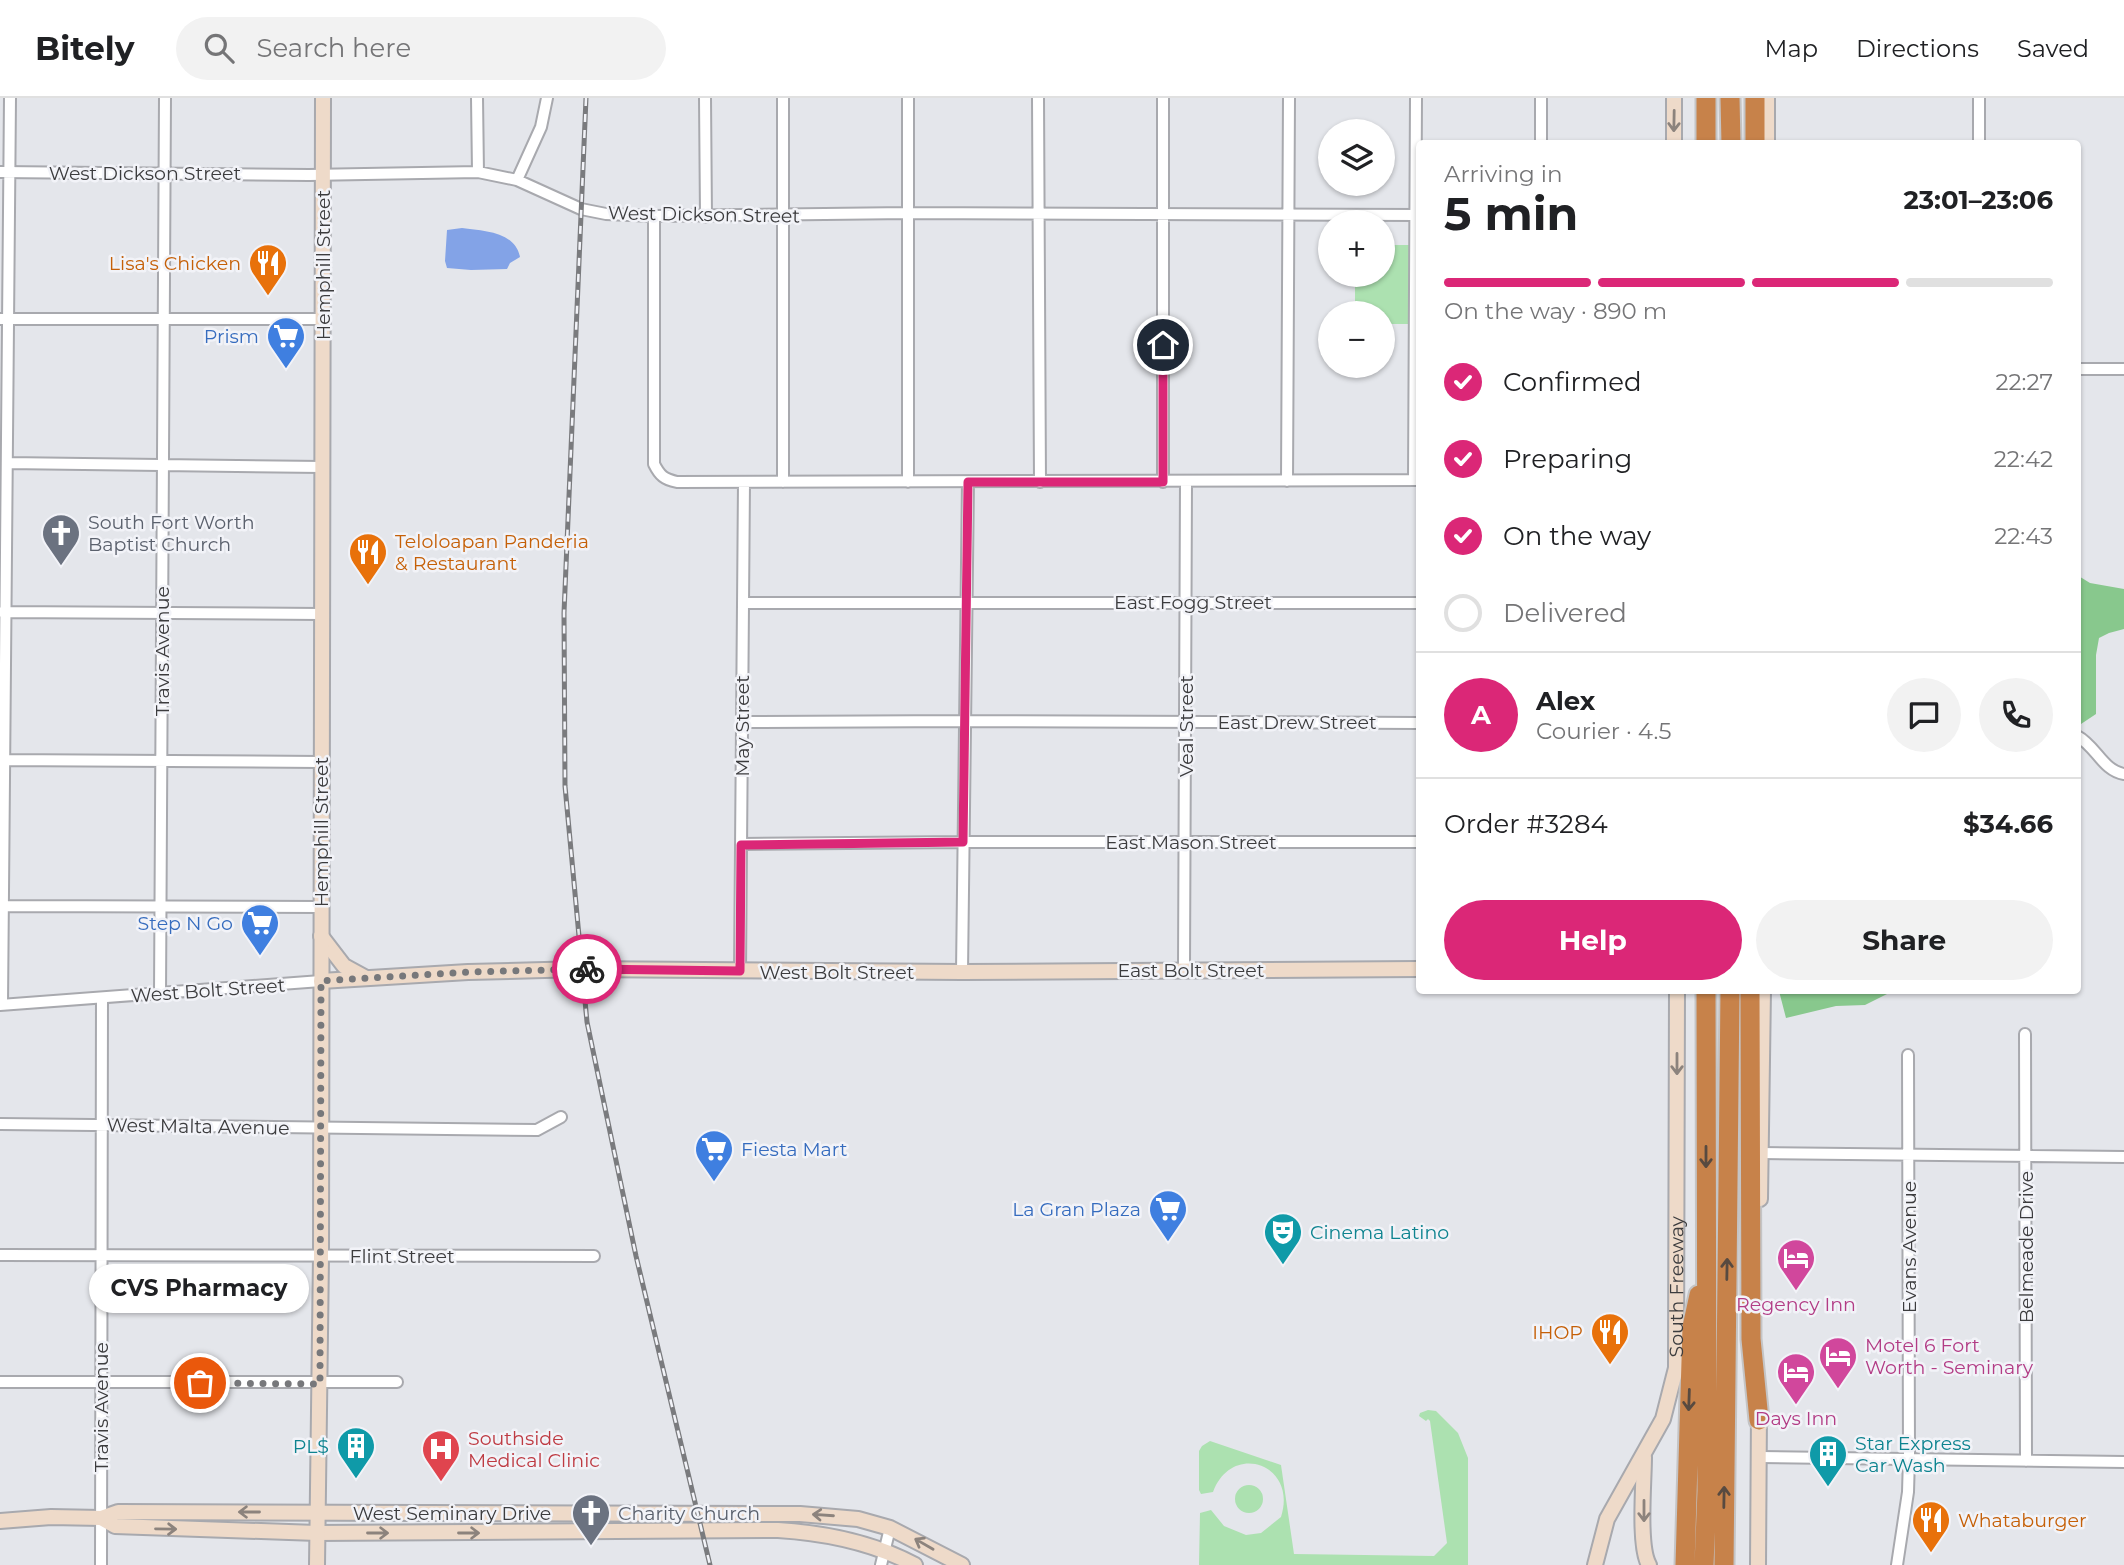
<!DOCTYPE html>
<html lang="en">
<head>
<meta charset="utf-8">
<style>
	:root { --surface:#fff; --page:#f2f2f2; --text:#202124; --muted:#757577; --line:#e0e0e0; --accent:#db2777 }
	body { margin:0; font-family:Montserrat,sans-serif; background:var(--page); color:var(--text); height:100vh; display:flex; flex-direction:column; font-size:26px; white-space:nowrap }
	* { box-sizing:border-box; margin:0 }
	p { font-size:23px; color:var(--muted) }
	.icon { flex:none; width:38px; height:38px; fill:none; stroke:currentColor; stroke-width:2; stroke-linecap:round; stroke-linejoin:round }
	.map { position:relative; flex:1; overflow:hidden }
	.drawer { position:absolute; left:1416px; top:42px; width:665px; height:854px; display:flex; flex-direction:column; background:var(--surface); border-radius:7px; box-shadow:0 2px 5px #0004 }
	.drawer>* { flex:none }
	.tools { position:absolute; left:1318px; top:21px; display:grid; gap:14px }
	.tools a { display:grid; place-items:center; width:77px; height:77px; border-radius:50%; background:var(--surface); box-shadow:0 2px 5px #0004; font-size:35px }
	.pin { position:absolute; display:grid; place-items:center; width:60px; height:60px; color:#fff; margin:-30px; border:4px solid #fff; border-radius:50%; box-shadow:0 2px 7px #0007 }
	.courier { position:absolute; display:grid; place-items:center; width:70px; height:70px; margin:-35px; border:5px solid #db2777; border-radius:50%; background:#fff; color:#222; box-shadow:0 2px 9px #0007 }
	.bubble { position:absolute; height:49px; border-radius:24px; background:var(--surface); box-shadow:0 2px 5px #0004; font-size:23px; font-weight:700; line-height:49px; text-align:center }
	.headline em { font-style:normal; font-weight:700 }
	.headline div { display:flex; flex-direction:column-reverse }
	.headline { display:flex; align-items:center; justify-content:space-between; height:119px; padding:0 28px }
	h1 { font-size:46px; font-weight:700; line-height:52px }
	.bar { display:grid; grid-template-columns:repeat(4,1fr); gap:10px 7px; align-content:center; height:84px; padding:0 28px }
	.bar i { height:9px; border-radius:5px; background:var(--line) }
	.bar .selected { background:var(--accent) }
	.bar p { grid-column:span 4 }
	.line { display:flex; align-items:center; gap:18px; padding:0 28px; border-top:2px solid var(--line) }
	.line div { flex:1 }
	.round { display:grid; place-items:center; flex:none; width:74px; height:74px; border-radius:37px; background:var(--page) }
	ol { padding:0 28px; list-style:none }
	li { display:flex; align-items:center; gap:21px; height:77px }
	li p { margin-inline-start:auto }
	li .icon { padding:7px; border-radius:50%; background:var(--accent); color:#fff; stroke-width:4 }
	li:last-child { color:var(--muted) }
	li i { width:38px; height:38px; border:4px solid var(--line); border-radius:50% }
	.cta { display:flex; gap:14px; margin-top:auto; padding:14px 28px }
	.cta a { flex:1; height:80px; border-radius:42px; background:var(--accent); color:#fff; font-size:28px; font-weight:700; line-height:80px; text-align:center }
	.cta a+a { background:var(--page); color:var(--text) }
	header { display:flex; align-items:center; gap:42px; box-sizing:border-box; height:98px; padding:0 35px; background:var(--surface); border-bottom:2px solid var(--line) }
	header strong { font-size:33px }
	nav { display:flex; gap:38px; margin-inline-start:auto; font-size:24px }
	.search { width:490px; height:63px; background:var(--page); display:flex; align-items:center; gap:18px; box-sizing:border-box; padding:0 24px; border-radius:38px; color:var(--muted); font-size:26px }
	.map>svg:first-child { display:block }
	.green { fill:#ace1b0 }
	.forest { fill:#88c88d }
	.water { fill:#83a3e7 }
	.lines { fill:none; stroke-linecap:round; stroke-linejoin:round }
	.street-casing { stroke:#a8a9ae; stroke-width:14 }
	.secondary-casing { stroke:#a8a9ae; stroke-width:18 }
	.highway-casing { stroke:#c4c4c5; stroke-width:23 }
	.street { stroke:#fff; stroke-width:10 }
	.secondary { stroke:#eedac9; stroke-width:14 }
	.highway { stroke:#c7824a; stroke-width:19 }
	.rail-casing { stroke:#7a7b7e; stroke-width:5 }
	.rail { stroke:#f2f3f8; stroke-width:2.5; stroke-dasharray:8; stroke-linecap:butt }
	.oneway { stroke:#8c837d }
	.oneway2 { stroke:#584a40 }
	.done { stroke:#77787b; stroke-width:7; stroke-dasharray:0 12.6 }
	.route { stroke:#db2777; stroke-width:9 }
	.labels { text-anchor:middle; stroke-width:5; stroke-linejoin:round; paint-order:stroke }
	.street-label { font-size:19px; fill:#3c3c3e; stroke:#f2f3f8 }
	.food-label { font-size:19px; fill:#c56008; stroke:#f2f3f8; text-anchor:end }
	.shop-label { font-size:19px; fill:#366cbe; stroke:#f2f3f8; text-anchor:end }
	.worship-label { font-size:19px; fill:#5b616d; stroke:#f2f3f8; text-anchor:start }
	.culture-label { font-size:19px; fill:#0d838f; stroke:#f2f3f8; text-anchor:start }
	.hotel-label { font-size:19px; fill:#b23c85; stroke:#f2f3f8 }
	.health-label { font-size:19px; fill:#be3a42; stroke:#f2f3f8; text-anchor:start }
</style>
</head>
<body>
<header>
<strong>Bitely</strong>
<div class="search"><svg class="icon" aria-label="search" viewBox="0 0 24 24"><circle cx="10" cy="10" r="6"/><path d="M15 15l6 6"/></svg>Search here</div>
<nav><a>Map</a><a>Directions</a><a>Saved</a></nav>
</header>
<div class="map">
<svg width="2124" height="1467" viewBox="0 0 2124 1467">
	<rect width="100%" height="100%" fill="#e4e6eb"/>
	<path class="green" d="M1383,147H1411V226H1383L1382,215H1355V177H1382Z
		M1428,1312L1436,1313L1458,1335L1468,1360V1467H1199L1200,1415L1211,1412L1224,1428L1246,1437L1261,1435L1281,1419C1298,1366 1232,1343 1213,1394L1201,1396L1199,1392V1353L1202,1348L1210,1343L1281,1367L1294,1456L1434,1458L1447,1445L1430,1323L1428,1321L1426,1323L1419,1318L1420,1315Z
		M1235 1401a14 14 0 1 1 28 0a14 14 0 1 1-28 0Z"/>
	<path class="forest" d="M2077,477L2090,485L2124,491V531L2109,535L2099,540L2096,557V616L2081,626H2077Z
		M1779,893V892L1893,893L1865,907L1836,908L1786,920Z"/>
	<path class="water" d="M462,130C483,133 515,133 520,159L510,165L507,171L471,172L447,170L445,163L447,132Z"/>
	<g class="lines">
		<defs>
			<path id="street" d="M477,0L478,74
				M705,0L706,119
				M783,0V384
				M1038,0L1040,384
				M1541,46V0
				M1979,46V0
				M0,74L309,77L478,74L517,82L581,111L606,116L654,118L908,115L1419,117
				M517,82L541,29L547,0
				M654,118V366C660,378 664,381 677,384L1419,382
				M0,221H322
				M2077,271H2124
				M7,365L322,369
				M1414,382L1416,0
				M1287,383L1289,0
				M908,384V0
				M1163,384V0
				M743,505H1419
				M2,514L321,516
				M742,624L965,623L1419,625
				M2077,638C2096,648 2103,673 2124,676
				M0,662L320,664
				M741,746L963,744H1419
				M0,808L321,809
				M1184,871L1186,384
				M740,873L744,384
				M962,874L968,384
				M160,896L165,0
				M0,907L321,883
				M2,907L10,0
				M2025,936L2026,1363
				M0,1026L537,1032L561,1019
				M1760,1055L2124,1059
				M0,1157L594,1158
				M0,1284H397
				M1760,1359L2124,1364
				M101,1467L102,900
				M881,1467L890,1430
				M1897,1467L1908,1394L1909,1360L1908,957"/>
			<g id="secondary">
				<path d="M1674,46V0"/>
				<path d="M1767,46V0"/>
				<path d="M321,838L344,868L366,880"/>
				<path d="M321,883L468,874L581,871L962,874L1419,871"/>
				<path d="M1760,1101L1763,892"/>
				<path d="M1644,1359C1644,1383 1638,1448 1649,1467"/>
				<path d="M101,1420L115,1428L317,1435L778,1432C826,1435 872,1444 915,1467"/>
				<path d="M0,1423L51,1419L101,1420L118,1414L800,1416L858,1421L890,1430L962,1467"/>
				<path d="M317,1467L321,1158L323,0"/>
				<path id="s1" d="M1595,1467L1607,1421L1663,1321L1676,1270L1677,892"/>
				<path d="M1758,1467L1759,1314"/>
			</g>
			<path id="highway" d="M1730,0L1731,46
				M1706,46V0
				M1755,46V0
				M1750,892L1751,1241L1759,1322
				M1685,1467L1692,1229L1699,1197
				M1704,1467L1707,1393L1706,892
				M1724,1467L1730,892"/>
		</defs>
		<use href="#street" class="street-casing"/>
		<use href="#secondary" class="secondary-casing"/>
		<use href="#highway" class="highway-casing"/>
		<use href="#street" class="street"/>
		<use href="#secondary" class="secondary"/>
		<use href="#highway" class="highway"/>
		<defs>
			<path id="rail" d="M586,0L564,515L565,688L587,924L636,1158L710,1467"/>
		</defs>
		<use href="#rail" class="rail-casing"/>
		<use href="#rail" class="rail"/>
	</g>
	<defs><path id="oneway-shaft" d="M-6 0H5M1.5-3L5.5 0L1.5 3" fill="none" stroke-width="1.6" stroke-linecap="round" stroke-linejoin="round" transform="scale(1.75)"/></defs>
	<g class="oneway">
		<use href="#oneway-shaft" transform="translate(1674 23) rotate(91)"/>
		<use href="#oneway-shaft" transform="translate(1677 966) rotate(90)"/>
		<use href="#oneway-shaft" transform="translate(1644 1413) rotate(90)"/>
		<use href="#oneway-shaft" transform="translate(249 1414) rotate(-180)"/>
		<use href="#oneway-shaft" transform="translate(823 1417) rotate(-176)"/>
		<use href="#oneway-shaft" transform="translate(166 1431) rotate(1)"/>
		<use href="#oneway-shaft" transform="translate(378 1435)"/>
		<use href="#oneway-shaft" transform="translate(469 1435)"/>
		<use href="#oneway-shaft" transform="translate(924 1446) rotate(-150)"/>
	</g>
	<g class="oneway2">
		<use href="#oneway-shaft" transform="translate(1706 1059) rotate(90)"/>
		<use href="#oneway-shaft" transform="translate(1727 1171) rotate(-89)"/>
		<use href="#oneway-shaft" transform="translate(1689 1302) rotate(92)"/>
		<use href="#oneway-shaft" transform="translate(1724 1399) rotate(-89)"/>
	</g>
	<g class="lines">
		<path class="done" d="M200,1285L320,1286L321,883L468,874L587,871"/>
		<path class="route" d="M587,871L740,873L741,747L963,744L968,384H1163V247"/>
	</g>
	<defs>
		<symbol id="restaurant-pin" viewBox="-11 -11 22 30"><path d="M0 17L-7.5 6A9.5 9.5 0 1 1 7.5 6Z" fill="#e8710a" stroke="#f2f3f8"/><path d="M-5-6h1v4h1v-4h1v4h1v-4h1v5L-1.5 .5V6h-2V.5L-5-1ZM5-6V6H3V1.5H1.5Q1.5-4 5-6Z" fill="#fff"/></symbol>
		<symbol id="supermarket-pin" viewBox="-11 -11 22 30"><path d="M0 17L-7.5 6A9.5 9.5 0 1 1 7.5 6Z" fill="#3f7fe0" stroke="#f2f3f8"/><path d="M-6-5.5h2.5l.6 2H6L4.5 2H-2.5L-4.4-4H-6ZM-1.5 3.2a1.3 1.3 0 1 0 .1 0ZM3 3.2a1.3 1.3 0 1 0 .1 0Z" fill="#fff"/></symbol>
		<symbol id="church-pin" viewBox="-11 -11 22 30"><path d="M0 17L-7.5 6A9.5 9.5 0 1 1 7.5 6Z" fill="#6b7280" stroke="#f2f3f8"/><path d="M-1.2-6h2.4v3.5h3.3v2.4h-3.3V6h-2.4V-.1h-3.3v-2.4h3.3Z" fill="#fff"/></symbol>
		<symbol id="theatre-pin" viewBox="-11 -11 22 30"><path d="M0 17L-7.5 6A9.5 9.5 0 1 1 7.5 6Z" fill="#0f9aa8" stroke="#f2f3f8"/><path d="M-5-5.5Q0-4 5-5.5V0Q5 5 0 6Q-5 5-5 0ZM-3.3-2.5H-1v1.5H-3.3ZM1-2.5H3.3v1.5H1ZM-2.8 1Q0 5.5 2.8 1Z" fill="#fff"/></symbol>
		<symbol id="hotel-pin" viewBox="-11 -11 22 30"><path d="M0 17L-7.5 6A9.5 9.5 0 1 1 7.5 6Z" fill="#d1479c" stroke="#f2f3f8"/><path d="M-6-4.5h1.5V1H6V5H4.5V3h-9V5H-6ZM-4 0a1.8 1.8 0 1 1 3.6 0ZM.5 0V-2.5h3Q6-2.5 6 0Z" fill="#fff"/></symbol>
		<symbol id="building-pin" viewBox="-11 -11 22 30"><path d="M0 17L-7.5 6A9.5 9.5 0 1 1 7.5 6Z" fill="#0f9aa8" stroke="#f2f3f8"/><path d="M-4-6H4V6H1V3H-1V6H-4ZM-2.5-4.3h1.7v1.8h-1.7ZM.8-4.3h1.7v1.8H.8ZM-2.5-1h1.7V.8h-1.7ZM.8-1h1.7V.8H.8Z" fill="#fff"/></symbol>
		<symbol id="hospital-pin" viewBox="-11 -11 22 30"><path d="M0 17L-7.5 6A9.5 9.5 0 1 1 7.5 6Z" fill="#e0444e" stroke="#f2f3f8"/><path d="M-5-5h3v3.5h4V-5h3V5h-3V1.5h-4V5h-3Z" fill="#fff"/></symbol>
	</defs>
	<g fill-rule="evenodd">
		<use href="#restaurant-pin" x="246" y="143" width="44" height="60"/>
		<use href="#supermarket-pin" x="264" y="216" width="44" height="60"/>
		<use href="#church-pin" x="39" y="413" width="44" height="60"/>
		<use href="#restaurant-pin" x="346" y="432" width="44" height="60"/>
		<use href="#supermarket-pin" x="238" y="803" width="44" height="60"/>
		<use href="#supermarket-pin" x="692" y="1029" width="44" height="60"/>
		<use href="#supermarket-pin" x="1146" y="1089" width="44" height="60"/>
		<use href="#theatre-pin" x="1261" y="1112" width="44" height="60"/>
		<use href="#hotel-pin" x="1774" y="1138" width="44" height="60"/>
		<use href="#restaurant-pin" x="1588" y="1212" width="44" height="60"/>
		<use href="#hotel-pin" x="1816" y="1236" width="44" height="60"/>
		<use href="#hotel-pin" x="1774" y="1252" width="44" height="60"/>
		<use href="#building-pin" x="334" y="1326" width="44" height="60"/>
		<use href="#hospital-pin" x="419" y="1329" width="44" height="60"/>
		<use href="#building-pin" x="1806" y="1334" width="44" height="60"/>
		<use href="#church-pin" x="569" y="1393" width="44" height="60"/>
		<use href="#restaurant-pin" x="1909" y="1400" width="44" height="60"/>
	</g>
	<g class="labels">
		<g class="street-label">
			<text x="145" y="82">West Dickson Street</text>
			<text transform="translate(704 116) rotate(1)" y="7">West Dickson Street</text>
			<text transform="translate(323 167) rotate(-90)" y="7">Hemphill Street</text>
			<text x="1193" y="511">East Fogg Street</text>
			<text transform="translate(162 553) rotate(-90)" y="7">Travis Avenue</text>
			<text x="1297" y="631">East Drew Street</text>
			<text transform="translate(742 628) rotate(-90)" y="7">May Street</text>
			<text transform="translate(1186 628) rotate(-90)" y="7">Veal Street</text>
			<text transform="translate(321 734) rotate(-90)" y="7">Hemphill Street</text>
			<text x="1191" y="751">East Mason Street</text>
			<text x="1191" y="879">East Bolt Street</text>
			<text x="837" y="881">West Bolt Street</text>
			<text transform="translate(208 892) rotate(-4)" y="7">West Bolt Street</text>
			<text transform="translate(198 1028) rotate(1)" y="7">West Malta Avenue</text>
			<text transform="translate(1909 1149) rotate(-90)" y="7">Evans Avenue</text>
			<text transform="translate(2026 1149) rotate(-90)" y="7">Belmeade Drive</text>
			<text x="402" y="1165">Flint Street</text>
			<text dy="7" stroke="none"><textPath href="#s1" startOffset="296">South Freeway</textPath></text>
			<text transform="translate(101 1309) rotate(-90)" y="7">Travis Avenue</text>
			<text x="452" y="1422">West Seminary Drive</text>
		</g>
		<g class="food-label">
			<text x="241" y="172">Lisa's Chicken</text>
			<text x="395" y="450" text-anchor="start">Teloloapan Panderia<tspan x="395" dy="22">&amp; Restaurant</tspan></text>
			<text x="1583" y="1241">IHOP</text>
			<text x="1958" y="1429" text-anchor="start">Whataburger</text>
		</g>
		<g class="shop-label">
			<text x="259" y="245">Prism</text>
			<text x="233" y="832">Step N Go</text>
			<text x="741" y="1058" text-anchor="start">Fiesta Mart</text>
			<text x="1141" y="1118">La Gran Plaza</text>
		</g>
		<g class="worship-label">
			<text x="88" y="431">South Fort Worth<tspan x="88" dy="22">Baptist Church</tspan></text>
			<text x="618" y="1422">Charity Church</text>
		</g>
		<g class="culture-label">
			<text x="1310" y="1141">Cinema Latino</text>
			<text x="1855" y="1352">Star Express<tspan x="1855" dy="22">Car Wash</tspan></text>
			<text x="329" y="1355" text-anchor="end">PL$</text>
		</g>
		<g class="hotel-label">
			<text x="1796" y="1213">Regency Inn</text>
			<text x="1865" y="1254" text-anchor="start">Motel 6 Fort<tspan x="1865" dy="22">Worth - Seminary</tspan></text>
			<text x="1796" y="1327">Days Inn</text>
		</g>
		<g class="health-label">
			<text x="468" y="1347">Southside<tspan x="468" dy="22">Medical Clinic</tspan></text>
		</g>
	</g>
</svg>
<div class="tools">
<a><svg class="icon" aria-label="layers" viewBox="0 0 24 24"><path d="M12 4l9 5-9 5-9-5zM3 14l9 5 9-5"/></svg></a>
<a>+</a>
<a>−</a>
</div>
<div class="pin" style="left:200px;top:1285px;background:#ea580c"><svg class="icon" aria-label="bag" viewBox="0 0 24 24"><path d="M5 8h14l-1 12H6zM9 8a3 3 0 0 1 6 0"/></svg></div>
<div class="pin" style="left:1163px;top:247px;background:#1f2937"><svg class="icon" aria-label="home" viewBox="0 0 24 24"><path d="M3 11l9-7 9 7M6 9v11h12V9"/></svg></div>
<div class="courier" style="left:587px;top:871px"><svg class="icon" aria-label="bike" viewBox="0 0 24 24"><circle cx="6" cy="16" r="4"/><circle cx="18" cy="16" r="4"/><path d="M6 16l4-8h5l3 8M10 8l3 8H6M13 5h3"/></svg></div>
<div class="bubble" style="left:89px;top:1166px;width:220px">CVS Pharmacy</div>
<section class="drawer">
<div class="headline"><div><h1>5 min</h1><p>Arriving in</p></div><em>23:01–23:06</em></div>
<div class="bar"><i class="selected"></i><i class="selected"></i><i class="selected"></i><i></i><p>On the way · 890 m</p></div>
<ol>
<li><svg class="icon" aria-label="check" viewBox="0 0 24 24"><path d="M5 12l5 5 9-10"/></svg>Confirmed<p>22:27</p></li>
<li><svg class="icon" aria-label="check" viewBox="0 0 24 24"><path d="M5 12l5 5 9-10"/></svg>Preparing<p>22:42</p></li>
<li><svg class="icon" aria-label="check" viewBox="0 0 24 24"><path d="M5 12l5 5 9-10"/></svg>On the way<p>22:43</p></li>
<li><i></i>Delivered</li>
</ol>
<div class="line" style="height:126px"><b class="round" style="background:var(--accent);color:#fff">A</b><div><b>Alex</b><p>Courier · 4.5</p></div><a class="round"><svg class="icon" aria-label="chat" viewBox="0 0 24 24"><path d="M4 5h16v11H9l-5 4z"/></svg></a><a class="round"><svg class="icon" aria-label="phone" viewBox="0 0 24 24"><path d="M5 4h4l2 5-3 2q2 4 5 5l2-3 5 2v4C11 20 4 13 5 4z"/></svg></a></div>
<div class="line" style="height:91px"><div>Order #3284</div><b>$34.66</b></div>
<div class="cta"><a>Help</a><a>Share</a></div>
</section>
</div>
</body>
</html>
